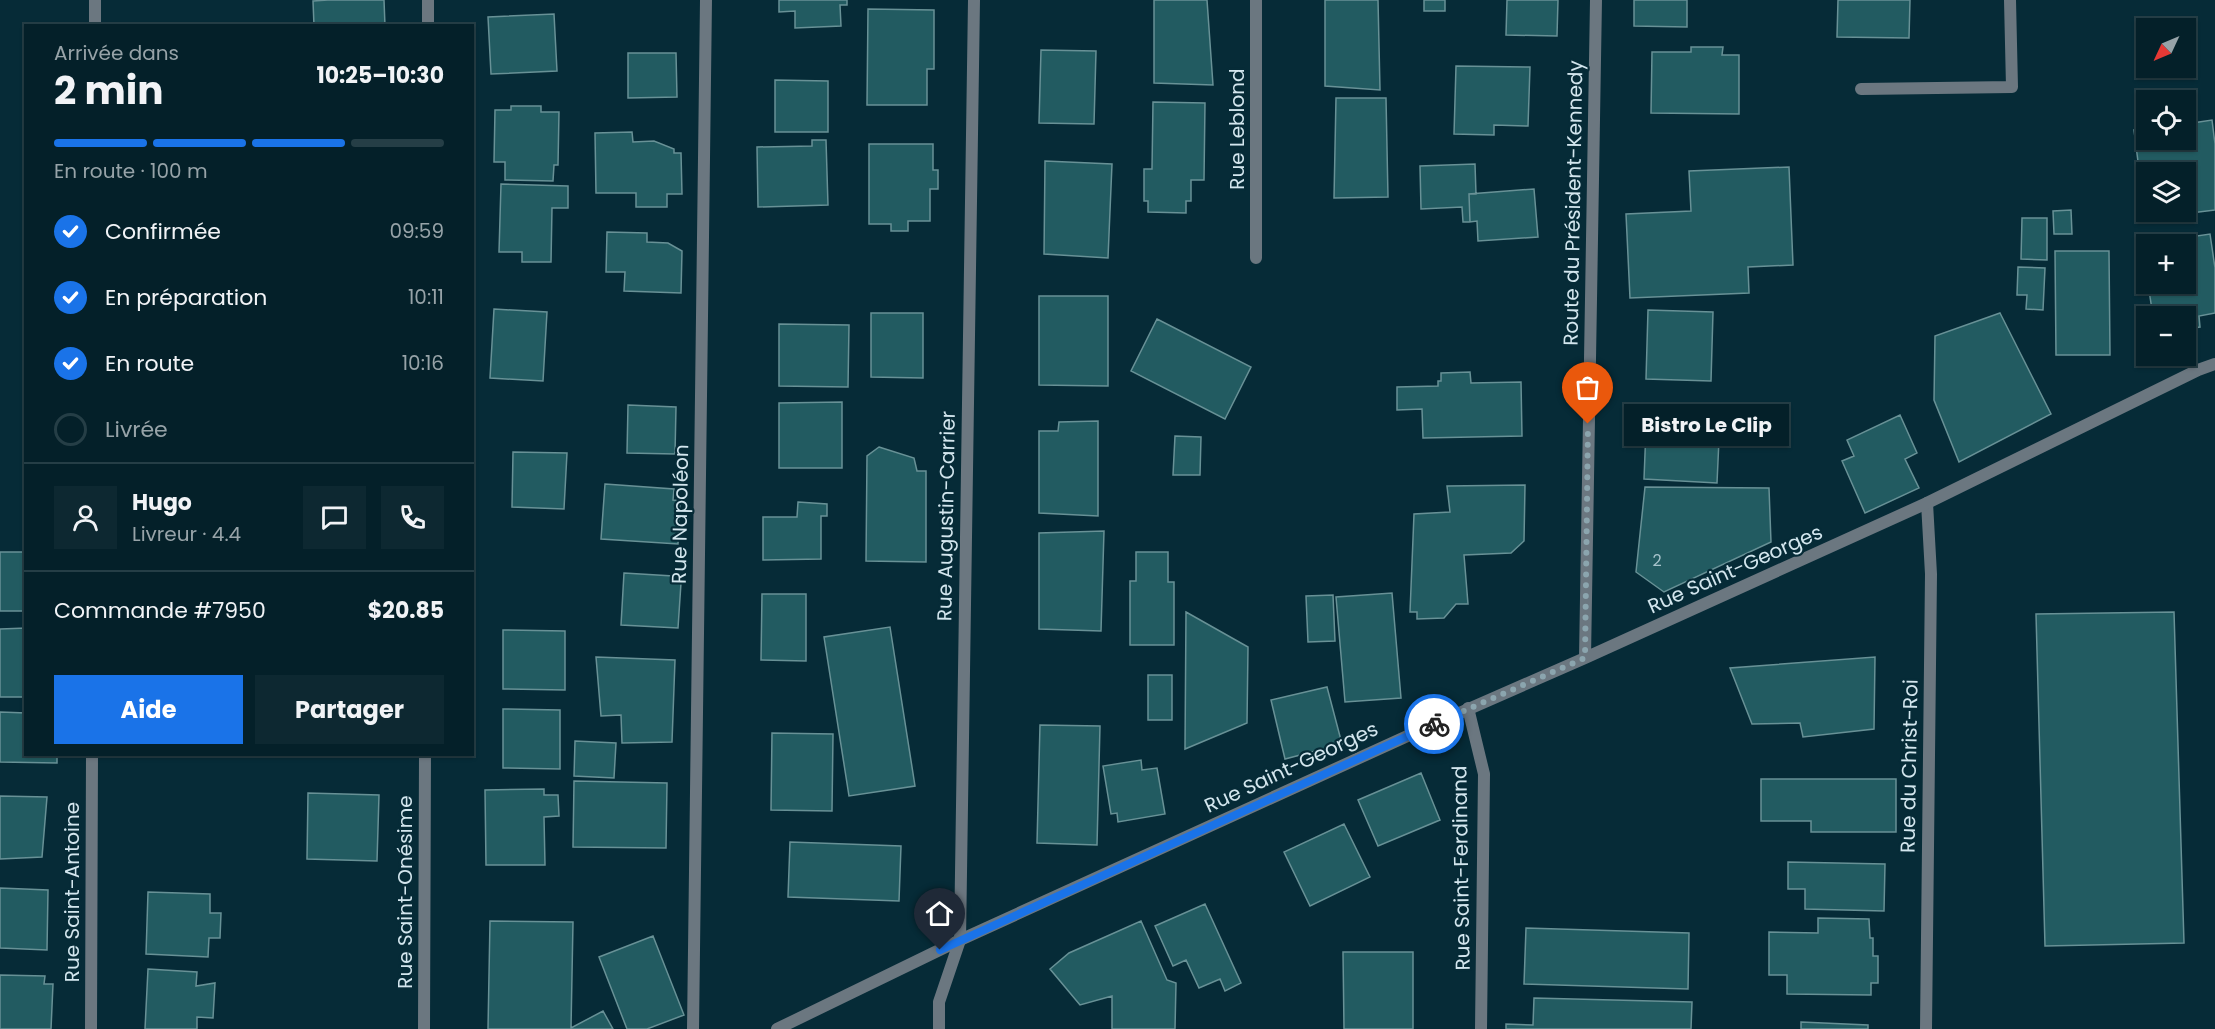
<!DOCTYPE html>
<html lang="fr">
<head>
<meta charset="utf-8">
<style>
	:root { --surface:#042029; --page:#0d2831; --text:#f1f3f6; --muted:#97a3a8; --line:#253e46; --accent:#1a73e8 }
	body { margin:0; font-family:Poppins,sans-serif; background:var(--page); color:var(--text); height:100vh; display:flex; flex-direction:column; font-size:22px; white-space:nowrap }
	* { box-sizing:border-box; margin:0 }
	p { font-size:20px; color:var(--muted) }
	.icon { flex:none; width:33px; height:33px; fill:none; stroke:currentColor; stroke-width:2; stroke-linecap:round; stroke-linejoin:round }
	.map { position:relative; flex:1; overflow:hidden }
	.drawer { position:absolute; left:24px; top:24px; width:450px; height:732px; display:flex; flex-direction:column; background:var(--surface); border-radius:0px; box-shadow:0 2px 4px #0004,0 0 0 2px var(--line) }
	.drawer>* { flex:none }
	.needle { width:39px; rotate:226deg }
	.controls { position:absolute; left:2136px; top:18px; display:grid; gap:12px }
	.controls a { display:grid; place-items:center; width:60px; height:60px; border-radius:0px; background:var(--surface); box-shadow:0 2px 4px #0004,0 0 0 2px var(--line); font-size:30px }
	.pin { position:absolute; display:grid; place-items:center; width:51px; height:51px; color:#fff; margin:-62px -26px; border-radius:50% 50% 50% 0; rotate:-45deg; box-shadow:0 0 6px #0007 }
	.pin .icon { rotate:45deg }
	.courier { position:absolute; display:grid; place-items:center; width:60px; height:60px; margin:-30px; border:4px solid #1a73e8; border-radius:50%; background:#fff; color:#222; box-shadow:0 2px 8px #0007 }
	.bubble { position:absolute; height:42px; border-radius:0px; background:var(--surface); box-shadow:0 2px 4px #0004,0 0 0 2px var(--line); font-size:20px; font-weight:700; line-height:42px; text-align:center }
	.head em { font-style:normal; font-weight:700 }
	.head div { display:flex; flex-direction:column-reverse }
	.head { display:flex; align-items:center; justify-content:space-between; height:102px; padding:0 30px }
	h1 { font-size:39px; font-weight:700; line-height:45px }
	.bar { display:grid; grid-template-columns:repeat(4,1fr); gap:9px 6px; align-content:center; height:72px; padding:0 30px }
	.bar i { height:8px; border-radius:4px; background:var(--line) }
	.bar .current { background:var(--accent) }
	.bar p { grid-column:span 4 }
	.line { display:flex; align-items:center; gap:15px; padding:0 30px; border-top:2px solid var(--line) }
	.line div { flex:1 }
	.round { display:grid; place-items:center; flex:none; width:63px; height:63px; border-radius:0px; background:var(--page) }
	ol { padding:0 30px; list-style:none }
	li { display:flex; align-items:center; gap:18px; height:66px }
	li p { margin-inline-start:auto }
	li .icon { padding:6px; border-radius:50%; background:var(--accent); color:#fff; stroke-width:4 }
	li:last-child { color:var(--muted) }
	li i { width:33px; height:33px; border:3px solid var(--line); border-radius:50% }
	.action { display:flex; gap:12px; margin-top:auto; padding:12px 30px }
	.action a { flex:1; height:69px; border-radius:0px; background:var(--accent); color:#fff; font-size:24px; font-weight:700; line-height:69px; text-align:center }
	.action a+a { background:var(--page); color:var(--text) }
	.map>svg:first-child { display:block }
	.building { fill:#225b61; stroke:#689196; stroke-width:1.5 }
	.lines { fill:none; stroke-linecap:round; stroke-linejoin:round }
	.minor { stroke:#6b7780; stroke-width:12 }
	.tertiary { stroke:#6b7780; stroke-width:12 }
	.done { stroke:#8ba5ae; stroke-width:6; stroke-dasharray:0 10.8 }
	.route { stroke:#1a73e8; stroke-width:8 }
	.labels { text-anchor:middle; stroke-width:4.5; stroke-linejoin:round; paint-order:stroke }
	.number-label { font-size:16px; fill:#a7c3cb }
	.street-label { font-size:20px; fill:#d3e6ee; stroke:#062b37 }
</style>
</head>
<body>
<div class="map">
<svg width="2215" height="1029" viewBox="0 0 2215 1029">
	<rect width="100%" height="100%" fill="#062b37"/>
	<path class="building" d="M328,0H384L385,26H314L313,1Z
		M779,0H847V5H840L841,26L795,28V11L779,12Z
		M1154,0H1207L1213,85L1154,83Z
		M1325,0H1378L1380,90L1325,86Z
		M1424,0H1445V11H1424Z
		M1507,0H1558L1557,36L1506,35Z
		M1634,0H1687V27L1634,26Z
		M1838,0H1910L1909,38L1837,37Z
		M868,9L934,10V69H927V105H867Z
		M554,14L557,71L491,74L488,17Z
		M1691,47H1723L1722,55H1739V114L1651,113L1652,52H1691Z
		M1041,50L1096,51L1094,124L1039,123Z
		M628,53H676L677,97L628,98Z
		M1456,66L1530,67L1528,126L1494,125V135L1454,134Z
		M775,80L828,81V132H775Z
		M1336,98H1386L1388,197L1334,198Z
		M1153,102L1205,103L1204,180H1191V201H1186V213L1148,212V201H1144V169H1152Z
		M511,106H541V112H559L558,165H554L553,181L505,180V162H494L495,110H511Z
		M2212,120L2215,144V210L2175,215V212H2186V172H2146V201H2143L2134,130L2146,129V140H2186V124Z
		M632,132L633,142L654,141L674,149V153H681L682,194H667V207H636V193H596L595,133Z
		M812,140H826L828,205L758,207L757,147L812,146Z
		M869,144H933V170H938V189H930V221H908V231H891V224H869Z
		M1045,161L1112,164L1108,258L1044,254Z
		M1475,164L1476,194H1469L1470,222H1463L1462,207L1421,209L1420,166Z
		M1789,167L1793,265L1748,267L1749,293L1630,298L1626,214L1691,211L1689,171Z
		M501,184L568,186V208H552L551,262H522V252H499Z
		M1534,189L1538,237L1478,241L1477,221L1470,222L1469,194Z
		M2071,210L2072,234H2054L2053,211Z
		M2022,218H2047V260L2021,259Z
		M607,232L647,233V242L668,243L682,251L681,293L624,291L625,272H606Z
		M2210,234L2215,268V313L2199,316L2200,327L2186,329V316H2153L2148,284H2186V244H2146V271L2143,244Z
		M2055,251H2109L2110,355H2056Z
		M2018,267L2045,268L2043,310L2026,309L2027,295H2017Z
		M1039,296H1108V386L1039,385Z
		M494,309L547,312L543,381L490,378Z
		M1648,310L1713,312L1711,381L1646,379Z
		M871,313H923V378L871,377Z
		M2000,313L2051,414L1959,462L1934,400L1935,336Z
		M1157,319L1251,367L1225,419L1131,371Z
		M779,324L849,325L848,387L779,386Z
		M1470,372L1471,383L1521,382L1522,436L1423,438L1422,409L1397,410V387L1438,386V381H1441V373Z
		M842,402V468H779V403Z
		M1647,404L1708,407L1707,417L1720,418L1717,483L1644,479Z
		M628,405L676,407L675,454L627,453Z
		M1900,415L1917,453L1905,459L1919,488L1865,513L1842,461L1854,456L1847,440Z
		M1098,421V516L1039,513V431H1058L1059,422Z
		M1175,436L1201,437L1200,475H1173Z
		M879,447L914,458L917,471H926V562L866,561L867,456Z
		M513,452L567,453L564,509L512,507Z
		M605,484L674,489L673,500L680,501L678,544L601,539Z
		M1525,485L1524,541L1511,553L1464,555L1468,604H1456L1444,618L1417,619V612H1410L1414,514L1450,512L1447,486Z
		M1645,487L1769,488L1771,542L1664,592L1636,572Z
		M798,502L827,504V516H821V559L763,560V517H797Z
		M1104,531L1101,631L1039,629V533Z
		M0,552H26V611H0Z
		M1136,552H1168V582H1174V645H1130V581H1136Z
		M624,573L673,576V583H681L678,628L621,625Z
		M1392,593L1401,698L1345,702L1336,597Z
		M762,594H806V661L761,660Z
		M1333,595L1335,641L1308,642L1306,596Z
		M1186,612L1248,647L1247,723L1185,749Z
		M2174,612L2184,943L2045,946L2036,614Z
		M890,627L915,786L849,796L824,637Z
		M26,628V697H0V629Z
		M503,630L565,631V690L503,689Z
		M596,657L675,660L672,742L622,743L621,715L601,716Z
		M1875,657L1874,729L1803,737L1800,723L1752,724L1730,668Z
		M1148,675H1172V720H1148Z
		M1327,687L1342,744L1285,759L1271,700Z
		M503,709L560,710V769L503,768Z
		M0,712L26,713V754H57V763L0,762Z
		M1040,725L1100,726L1097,845L1037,843Z
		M772,733L833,734L832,811L771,810Z
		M575,741L616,743L614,778L574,776Z
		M1141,760L1142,770L1157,768L1165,814L1118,822L1117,813L1111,814L1103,766Z
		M1421,773L1440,820L1378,846L1358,800Z
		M1761,779H1896V832H1811V821H1761Z
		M574,781L667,783L666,848L573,847Z
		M544,789V795H558L559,816L544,817L545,865H486L485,790Z
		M308,793L379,795L377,861L307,859Z
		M0,796L47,797L42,857L0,859Z
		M1344,824L1370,877L1310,906L1284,852Z
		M790,842L901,846L899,901L788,897Z
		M1788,862L1885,864L1884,911L1805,909V889H1788Z
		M0,888L48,890L47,950L0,948Z
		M148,892L210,894V913H221L220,938H209L208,957L146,954Z
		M1205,904L1241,983L1225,991L1220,979L1199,988L1186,960L1173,966L1155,926Z
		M1818,918L1869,919L1870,938H1873V956H1878V983H1871V995L1787,994V975H1769V932L1818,933Z
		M490,921L573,922L571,1028L603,1011L613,1029H488Z
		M1141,921L1167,980L1176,983L1175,1029H1112V996L1080,1005L1050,969L1069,953Z
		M1526,928L1689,933L1688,989L1524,984Z
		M653,936L684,1015L647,1029H627L599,957Z
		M1343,952H1413V1029H1344Z
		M148,969L197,972L196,986L215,983L213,1018L197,1017V1029H145Z
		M0,975L45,976L44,984H53L51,1029H0Z
		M1534,998L1692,1002L1691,1029H1506V1024L1533,1025Z
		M1801,1022L1868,1025V1029H1801Z"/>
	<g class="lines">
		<path class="minor" d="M95,26V0
			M428,26V0
			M1861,89L2012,87L2010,0
			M1256,258V0
			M1468,708L1484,774L1481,1029
			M91,1029L92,754
			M424,1029L425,754
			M693,1029L706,0
			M939,1029V1002L960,940L974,0
			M1926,1029L1931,574L1927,503"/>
		<path class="tertiary" d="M1585,658L1596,0
			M777,1029L960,940L1414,733L1585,658L1927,503L2198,370L2215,364"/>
	</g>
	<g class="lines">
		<path class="done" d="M1434,724L1585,658L1588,424"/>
		<path class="route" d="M940,950L1434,724"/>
	</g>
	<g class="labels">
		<g class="number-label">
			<text x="1657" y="566">2</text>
		</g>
		<g class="street-label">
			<text transform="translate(1237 129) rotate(-90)" y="7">Rue Leblond</text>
			<text transform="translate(1573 203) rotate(-89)" y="7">Route du Président-Kennedy</text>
			<text transform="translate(680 514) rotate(-89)" y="7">Rue Napoléon</text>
			<text transform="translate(946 516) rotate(-89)" y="7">Rue Augustin-Carrier</text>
			<text transform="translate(1735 569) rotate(-24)" y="7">Rue Saint-Georges</text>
			<text transform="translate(1909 766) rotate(-89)" y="7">Rue du Christ-Roi</text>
			<text transform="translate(1291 767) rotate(-25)" y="7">Rue Saint-Georges</text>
			<text transform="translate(1461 868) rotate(-91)" y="7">Rue Saint-Ferdinand</text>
			<text transform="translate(72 892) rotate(-90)" y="7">Rue Saint-Antoine</text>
			<text transform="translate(405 892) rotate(-90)" y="7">Rue Saint-Onésime</text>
		</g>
	</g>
</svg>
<div class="controls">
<a><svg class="needle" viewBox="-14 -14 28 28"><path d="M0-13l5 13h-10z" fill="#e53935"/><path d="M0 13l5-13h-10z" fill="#97a3a8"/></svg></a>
<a><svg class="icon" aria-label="locate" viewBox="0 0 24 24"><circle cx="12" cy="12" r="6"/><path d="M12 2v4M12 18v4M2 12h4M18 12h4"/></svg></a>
<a><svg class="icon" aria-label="layers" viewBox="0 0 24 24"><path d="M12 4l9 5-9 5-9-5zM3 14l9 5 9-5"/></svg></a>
<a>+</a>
<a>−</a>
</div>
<div class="pin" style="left:1588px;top:424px;background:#ea580c"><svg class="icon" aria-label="bag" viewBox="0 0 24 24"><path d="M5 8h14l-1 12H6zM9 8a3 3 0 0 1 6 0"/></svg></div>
<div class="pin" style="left:940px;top:950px;background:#1f2937"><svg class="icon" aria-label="home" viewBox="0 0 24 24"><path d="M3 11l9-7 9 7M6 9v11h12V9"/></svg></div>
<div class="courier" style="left:1434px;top:724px"><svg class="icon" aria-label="bike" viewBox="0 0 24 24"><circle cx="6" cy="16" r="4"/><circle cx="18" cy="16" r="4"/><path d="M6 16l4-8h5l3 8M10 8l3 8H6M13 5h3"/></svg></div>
<div class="bubble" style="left:1624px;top:404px;width:165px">Bistro Le Clip</div>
<section class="drawer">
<div class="head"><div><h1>2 min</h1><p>Arrivée dans</p></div><em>10:25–10:30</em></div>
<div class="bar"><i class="current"></i><i class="current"></i><i class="current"></i><i></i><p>En route · 100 m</p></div>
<ol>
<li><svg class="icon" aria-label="check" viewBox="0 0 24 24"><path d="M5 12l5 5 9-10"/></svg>Confirmée<p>09:59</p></li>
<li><svg class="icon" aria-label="check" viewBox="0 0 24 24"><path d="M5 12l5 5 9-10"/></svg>En préparation<p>10:11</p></li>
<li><svg class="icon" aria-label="check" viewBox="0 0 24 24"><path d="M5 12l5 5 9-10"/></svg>En route<p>10:16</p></li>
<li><i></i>Livrée</li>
</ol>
<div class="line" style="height:108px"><a class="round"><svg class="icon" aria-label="person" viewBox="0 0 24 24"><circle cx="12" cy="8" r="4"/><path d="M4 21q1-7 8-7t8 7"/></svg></a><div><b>Hugo</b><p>Livreur · 4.4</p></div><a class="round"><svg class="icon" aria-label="chat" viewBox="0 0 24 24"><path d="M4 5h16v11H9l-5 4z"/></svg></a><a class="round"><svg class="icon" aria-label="phone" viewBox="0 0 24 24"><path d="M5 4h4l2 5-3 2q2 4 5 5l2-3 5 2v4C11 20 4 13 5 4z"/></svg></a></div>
<div class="line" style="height:78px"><div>Commande #7950</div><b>$20.85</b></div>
<div class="action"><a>Aide</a><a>Partager</a></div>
</section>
</div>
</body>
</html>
